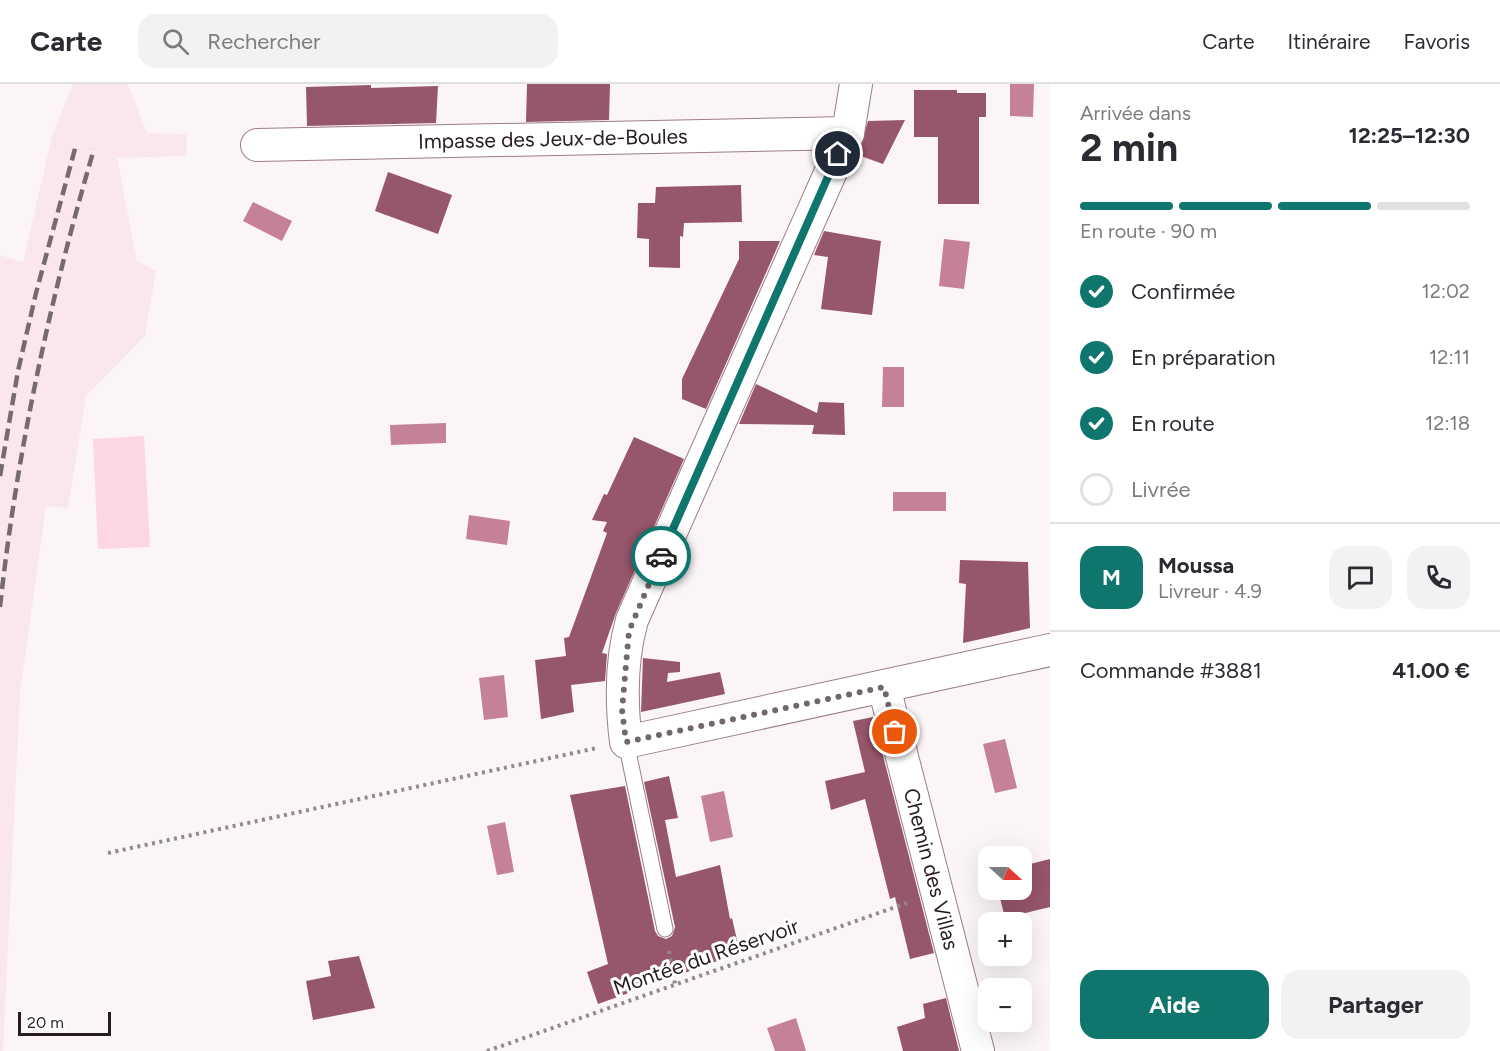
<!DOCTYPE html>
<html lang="fr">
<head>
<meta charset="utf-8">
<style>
	:root { --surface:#fff; --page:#f2f2f3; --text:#2b2b33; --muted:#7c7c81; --line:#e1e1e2; --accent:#0f766e }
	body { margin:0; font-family:Figtree,sans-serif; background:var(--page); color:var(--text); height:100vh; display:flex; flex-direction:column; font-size:22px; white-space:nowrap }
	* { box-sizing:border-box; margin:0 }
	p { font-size:20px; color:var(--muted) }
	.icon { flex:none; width:33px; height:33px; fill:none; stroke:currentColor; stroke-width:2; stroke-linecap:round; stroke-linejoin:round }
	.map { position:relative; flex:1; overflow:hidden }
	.sheet { display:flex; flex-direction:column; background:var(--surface); width:450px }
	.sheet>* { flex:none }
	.needle { width:39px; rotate:111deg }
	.tools { position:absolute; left:978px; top:762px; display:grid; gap:12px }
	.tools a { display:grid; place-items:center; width:54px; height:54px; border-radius:12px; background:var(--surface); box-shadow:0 6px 24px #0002; font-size:30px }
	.scale { position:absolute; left:18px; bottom:15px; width:93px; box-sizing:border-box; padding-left:6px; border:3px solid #281c20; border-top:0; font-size:16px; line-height:21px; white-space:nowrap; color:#281c20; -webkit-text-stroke:4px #fff; paint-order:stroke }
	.pin { position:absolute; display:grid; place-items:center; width:51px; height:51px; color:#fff; margin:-26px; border:3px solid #fff; border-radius:50%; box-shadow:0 2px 6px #0007 }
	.courier { position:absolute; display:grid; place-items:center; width:60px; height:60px; margin:-30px; border:4px solid #0f766e; border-radius:50%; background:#fff; color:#222; box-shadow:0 2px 8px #0007 }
	.head em { font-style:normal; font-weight:700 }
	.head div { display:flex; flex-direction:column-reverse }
	.head { display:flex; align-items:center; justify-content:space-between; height:102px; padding:0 30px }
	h1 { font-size:39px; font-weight:700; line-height:45px }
	.bar { display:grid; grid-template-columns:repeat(4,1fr); gap:9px 6px; align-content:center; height:72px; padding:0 30px }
	.bar i { height:8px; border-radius:4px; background:var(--line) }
	.bar .active { background:var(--accent) }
	.bar p { grid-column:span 4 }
	.line { display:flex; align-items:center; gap:15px; padding:0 30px; border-top:2px solid var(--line) }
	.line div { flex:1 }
	.round { display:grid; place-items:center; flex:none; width:63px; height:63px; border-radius:18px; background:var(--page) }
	ol { padding:0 30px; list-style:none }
	li { display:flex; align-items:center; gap:18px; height:66px }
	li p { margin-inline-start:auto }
	li .icon { padding:6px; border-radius:50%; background:var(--accent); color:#fff; stroke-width:4 }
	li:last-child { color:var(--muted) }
	li i { width:33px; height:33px; border:3px solid var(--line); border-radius:50% }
	.cta { display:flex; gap:12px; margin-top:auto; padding:12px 30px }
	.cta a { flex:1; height:69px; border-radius:18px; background:var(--accent); color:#fff; font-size:24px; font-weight:700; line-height:69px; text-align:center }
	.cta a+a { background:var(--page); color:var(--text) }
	header { display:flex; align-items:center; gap:36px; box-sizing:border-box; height:84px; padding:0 30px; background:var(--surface); border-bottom:2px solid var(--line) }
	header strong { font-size:28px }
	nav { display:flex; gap:33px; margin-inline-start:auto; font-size:21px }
	.search { width:420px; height:54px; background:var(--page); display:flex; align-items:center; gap:15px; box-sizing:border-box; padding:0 21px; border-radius:18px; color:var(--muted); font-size:22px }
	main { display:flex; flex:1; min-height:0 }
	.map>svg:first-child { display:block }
	.built { fill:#f9e7ec }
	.green { fill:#fcd7e1 }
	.water { fill:#c58196 }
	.building { fill:#96566b }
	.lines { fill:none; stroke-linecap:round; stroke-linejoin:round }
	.lane-casing { stroke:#9c7d86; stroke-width:17 }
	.street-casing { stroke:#9c7d86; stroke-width:34 }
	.path { stroke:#92898c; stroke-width:4; stroke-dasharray:3 4.5; stroke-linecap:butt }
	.lane { stroke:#fff; stroke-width:15 }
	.street { stroke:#fff; stroke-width:32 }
	.rail { stroke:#756b6e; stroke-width:4.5; stroke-dasharray:12 6; stroke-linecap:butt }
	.done { stroke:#72686b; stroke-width:6; stroke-dasharray:0 10.8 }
	.route { stroke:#0f766e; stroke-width:8 }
	.labels { text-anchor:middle; stroke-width:6; stroke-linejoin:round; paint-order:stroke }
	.street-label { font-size:21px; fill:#281c20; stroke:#fff }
</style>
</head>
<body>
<header>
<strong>Carte</strong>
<div class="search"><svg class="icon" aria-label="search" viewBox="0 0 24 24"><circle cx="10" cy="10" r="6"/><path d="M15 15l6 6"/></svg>Rechercher</div>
<nav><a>Carte</a><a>Itinéraire</a><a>Favoris</a></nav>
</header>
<main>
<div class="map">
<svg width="1050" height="967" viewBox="0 0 1050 967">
	<rect width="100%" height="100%" fill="#fcf5f7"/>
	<path class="built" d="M73,0H128L147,49L186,50L187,72L117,74L137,177L156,187L145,252L86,312L68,424L46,422L20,609L3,967H0V171L23,178L52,52Z"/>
	<path class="green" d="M144,352L150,463L98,465L93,355Z"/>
	<path class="water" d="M1010,0H1034L1033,33L1010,32Z
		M253,118L292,137L282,157L243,137Z
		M944,155L970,158L964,205L939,202Z
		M883,283H904V323H882Z
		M446,339V359L391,361L390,341Z
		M893,408H946V427H893Z
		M469,431L510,437L507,461L466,455Z
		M504,591L508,633L484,636L479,594Z
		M1005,655L1017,704L995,709L983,660Z
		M724,707L733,753L710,758L701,712Z
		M505,738L514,788L497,791L487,742Z
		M796,934L806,967H775L767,944Z"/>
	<path class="building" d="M527,0H610L609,36L526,38Z
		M371,1V4L438,2L436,39L307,42L306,3Z
		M914,6H957V9H986V33H979V120H938V53H914Z
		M905,36L883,80L858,71L868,37Z
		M388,88L452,111L438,150L375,127Z
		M741,101L742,138L684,139L683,153L680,152V184L649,183V155L637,154L638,119H655L656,103Z
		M824,147L881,157L872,231L821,225L828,173L814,171Z
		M739,157H780L706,325L682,315V295L739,175Z
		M756,300L817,329L819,318L844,319L845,351L812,350L814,341L739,340Z
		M634,353L684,375L616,529L602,569L607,570L605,597L571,601L574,628L541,635L535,576L566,572L564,554L569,553L607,449L603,447L607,438L592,436L604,410L607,411Z
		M960,476L1028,478L1030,544L963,559L966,500L959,499Z
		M643,574L680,578V588L668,589L667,598L720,588L725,610L641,628Z
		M873,633L934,869L910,875L895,813L890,815L865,715L831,726L825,697L865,688L853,637Z
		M669,692L678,734L665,736L676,793L720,781L730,835L732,834L740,869L598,920L587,888L608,880L570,711L625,702L655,847L658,852L666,855L672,852L675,843L644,698Z
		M1050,775V823L1005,834L998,806H1022V782Z
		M359,872L375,924L313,936L306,897L331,892L328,877Z
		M946,914L959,967H903L897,943L925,934L923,920Z"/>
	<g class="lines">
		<defs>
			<path id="lane" d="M626,658L665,845"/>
			<g id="street">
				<path d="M856,0L848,49L632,536C621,575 621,618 626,658L1050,566"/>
				<path id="s1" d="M257,61L848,49"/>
				<path id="s2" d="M884,603L978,967"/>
			</g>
		</defs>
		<use href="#lane" class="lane-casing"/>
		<use href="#street" class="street-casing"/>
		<path class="path" d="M108,769L597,664
			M669,867L675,900
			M487,967L907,819"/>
		<use href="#lane" class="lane"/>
		<use href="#street" class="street"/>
		<path class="rail" d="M0,392L18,287L36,209L76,61
			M0,523C17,367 50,215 94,65"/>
	</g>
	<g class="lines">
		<path class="done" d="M661,472L629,547L622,626L626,658L884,603L895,648"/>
		<path class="route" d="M661,472L838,70"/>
	</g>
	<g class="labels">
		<g class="street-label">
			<text dy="7" stroke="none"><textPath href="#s1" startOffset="296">Impasse des Jeux-de-Boules</textPath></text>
			<text dy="7" stroke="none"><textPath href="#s2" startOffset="188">Chemin des Villas</textPath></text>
			<text transform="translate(706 873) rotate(-19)" y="7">Montée du Réservoir</text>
		</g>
	</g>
</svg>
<div class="tools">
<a><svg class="needle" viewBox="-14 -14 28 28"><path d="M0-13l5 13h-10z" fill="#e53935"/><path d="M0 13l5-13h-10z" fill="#7c7c81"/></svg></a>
<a>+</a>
<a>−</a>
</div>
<div class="scale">20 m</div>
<div class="pin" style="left:895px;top:648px;background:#ea580c"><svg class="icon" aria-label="bag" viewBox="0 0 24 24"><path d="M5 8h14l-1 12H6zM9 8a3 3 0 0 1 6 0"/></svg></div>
<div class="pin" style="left:838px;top:70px;background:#1f2937"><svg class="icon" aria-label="home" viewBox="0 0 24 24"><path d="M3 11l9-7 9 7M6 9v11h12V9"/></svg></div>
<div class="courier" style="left:661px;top:472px"><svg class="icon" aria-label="car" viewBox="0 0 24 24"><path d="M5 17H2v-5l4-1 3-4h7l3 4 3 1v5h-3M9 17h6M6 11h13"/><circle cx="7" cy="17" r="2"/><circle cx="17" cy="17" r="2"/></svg></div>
</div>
<section class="sheet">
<div class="head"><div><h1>2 min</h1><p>Arrivée dans</p></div><em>12:25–12:30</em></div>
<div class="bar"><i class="active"></i><i class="active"></i><i class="active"></i><i></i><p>En route · 90 m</p></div>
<ol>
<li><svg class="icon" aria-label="check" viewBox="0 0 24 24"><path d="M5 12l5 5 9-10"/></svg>Confirmée<p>12:02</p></li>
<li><svg class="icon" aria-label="check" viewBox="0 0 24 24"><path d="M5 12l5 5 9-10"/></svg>En préparation<p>12:11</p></li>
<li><svg class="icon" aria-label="check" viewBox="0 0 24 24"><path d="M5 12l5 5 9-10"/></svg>En route<p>12:18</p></li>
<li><i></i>Livrée</li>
</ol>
<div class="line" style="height:108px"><b class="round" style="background:var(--accent);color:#fff">M</b><div><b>Moussa</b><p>Livreur · 4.9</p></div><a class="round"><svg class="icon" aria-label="chat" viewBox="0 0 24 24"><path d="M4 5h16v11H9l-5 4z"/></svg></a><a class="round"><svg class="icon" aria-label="phone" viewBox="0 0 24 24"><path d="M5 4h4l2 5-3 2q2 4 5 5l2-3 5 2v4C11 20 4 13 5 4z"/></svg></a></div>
<div class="line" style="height:78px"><div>Commande #3881</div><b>41.00 €</b></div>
<div class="cta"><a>Aide</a><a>Partager</a></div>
</section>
</main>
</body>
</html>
